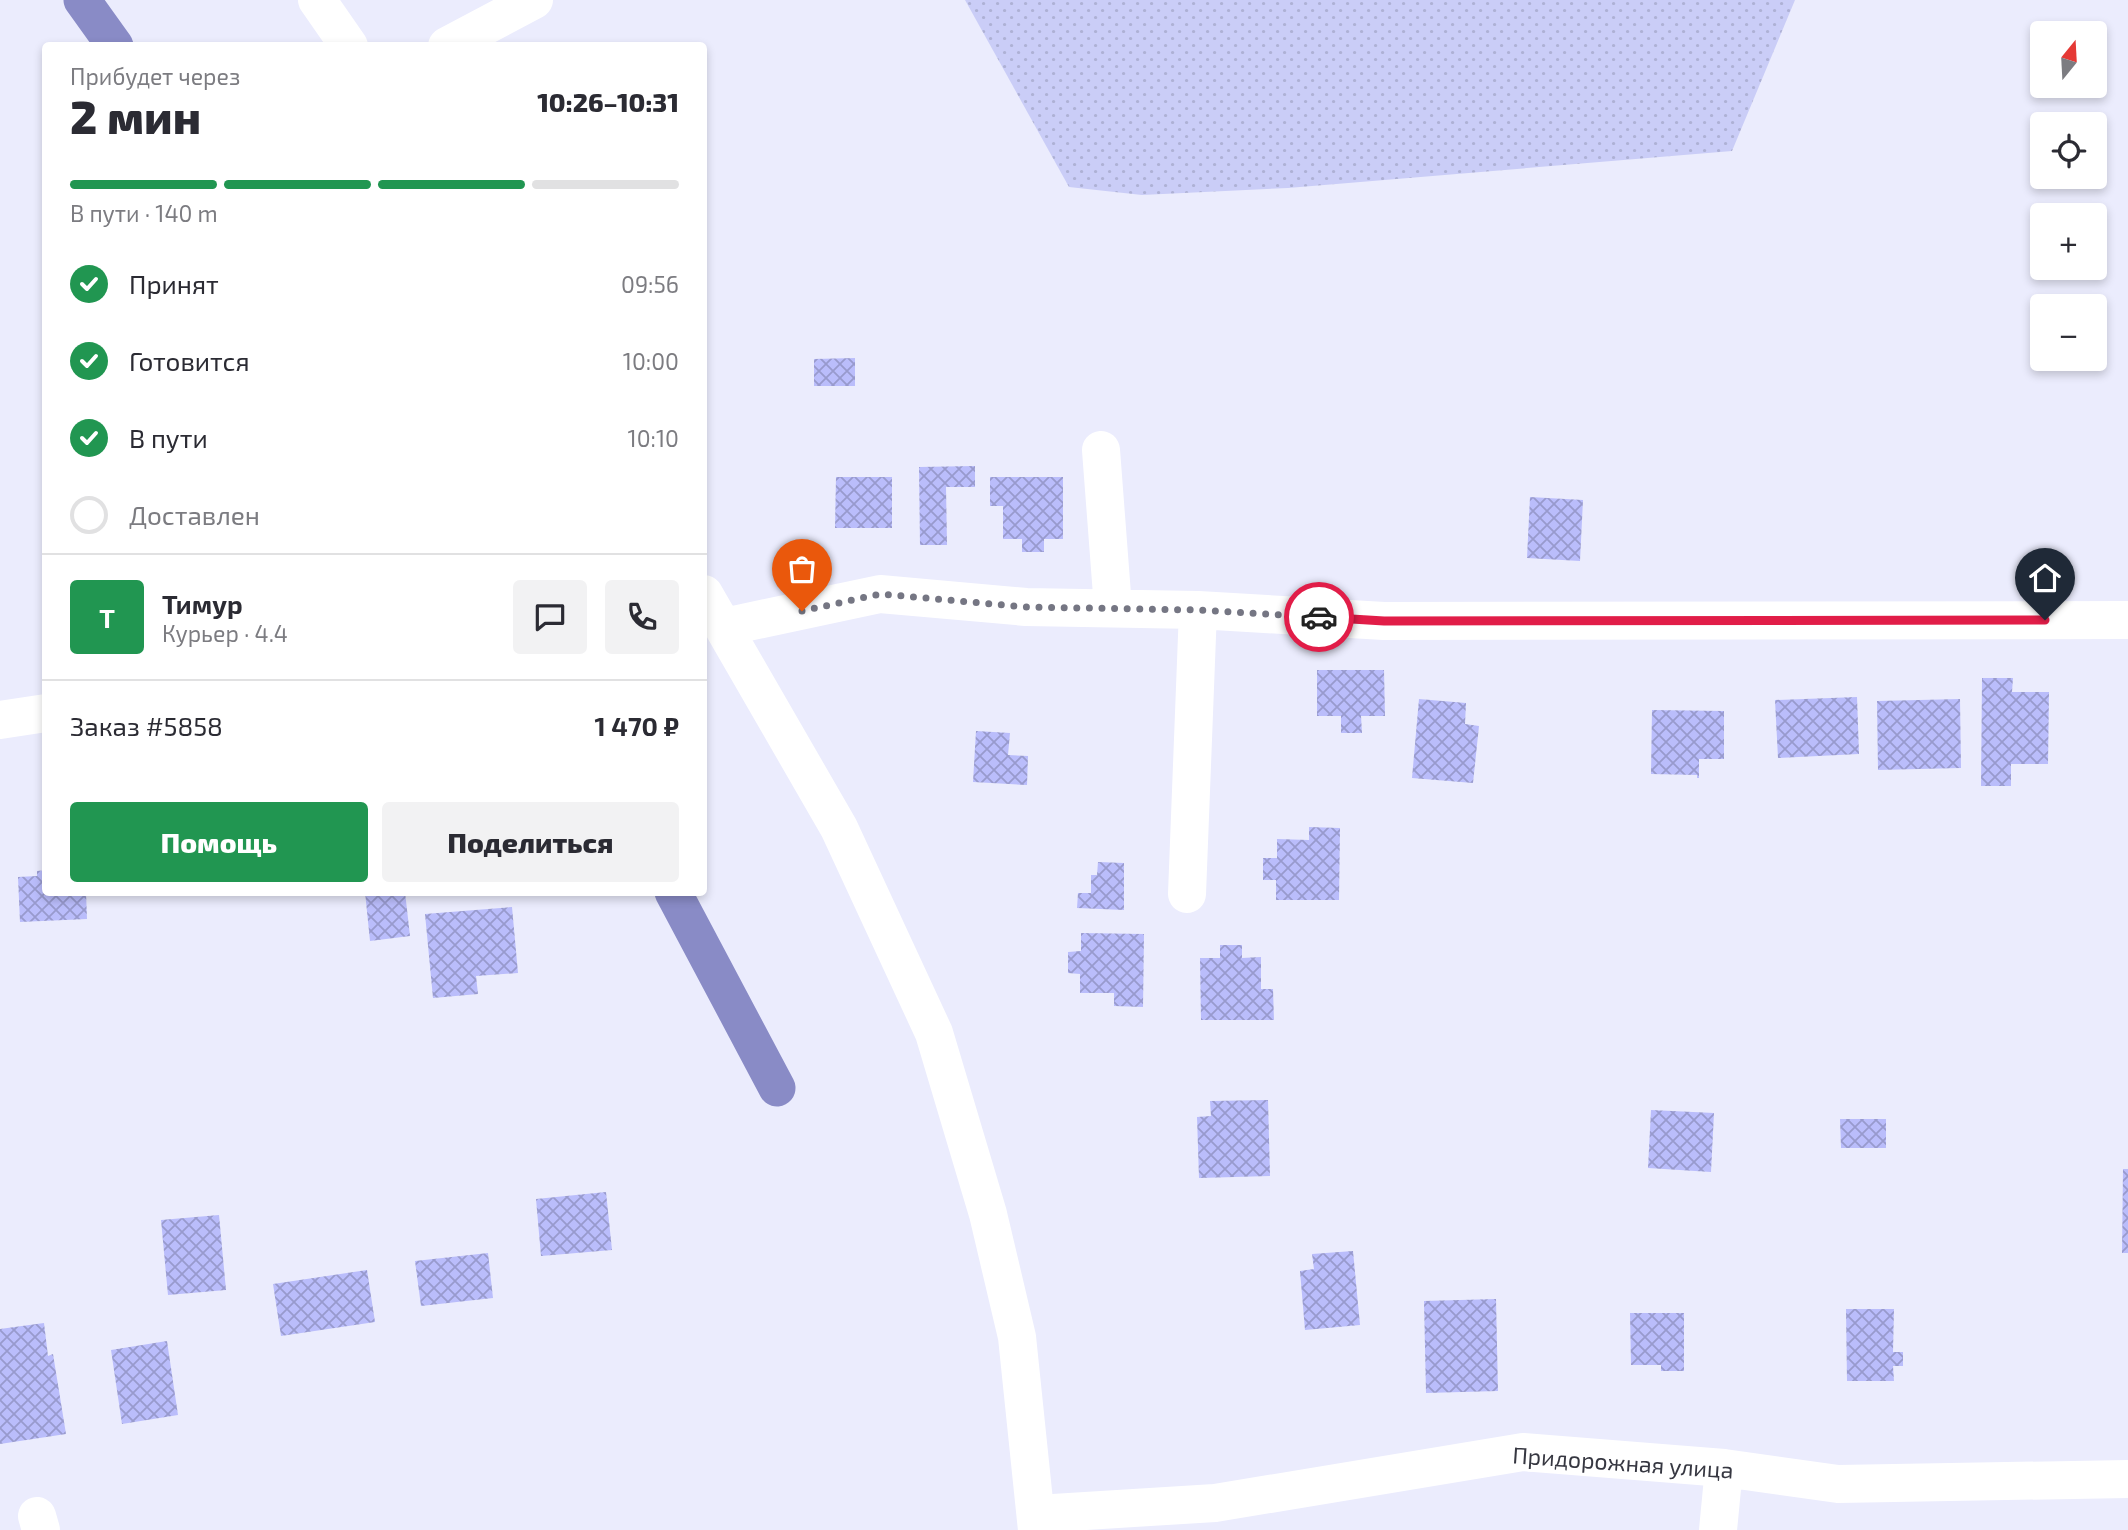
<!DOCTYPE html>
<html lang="ru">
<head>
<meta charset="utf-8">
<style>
	:root { --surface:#fff; --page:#f2f2f3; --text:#2b2b33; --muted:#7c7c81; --line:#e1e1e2; --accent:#219651 }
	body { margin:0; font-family:"Exo 2",sans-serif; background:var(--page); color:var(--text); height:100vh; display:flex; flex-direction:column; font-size:26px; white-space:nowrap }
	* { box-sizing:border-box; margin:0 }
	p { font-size:23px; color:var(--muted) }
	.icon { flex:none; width:38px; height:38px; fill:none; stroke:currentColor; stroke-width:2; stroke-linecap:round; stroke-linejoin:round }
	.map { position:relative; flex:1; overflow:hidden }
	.panel { position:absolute; left:42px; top:42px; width:665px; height:854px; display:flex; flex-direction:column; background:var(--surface); border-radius:7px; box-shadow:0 4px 10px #0003 }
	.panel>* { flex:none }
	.needle { width:46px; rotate:18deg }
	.controls { position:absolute; left:2030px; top:21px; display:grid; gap:14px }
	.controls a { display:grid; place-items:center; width:77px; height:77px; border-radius:7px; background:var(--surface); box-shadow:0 4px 10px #0003; font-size:35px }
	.pin { position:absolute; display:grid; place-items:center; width:60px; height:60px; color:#fff; margin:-72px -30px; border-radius:50% 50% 50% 0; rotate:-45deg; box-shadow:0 0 7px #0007 }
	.pin .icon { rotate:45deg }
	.courier { position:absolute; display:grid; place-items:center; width:70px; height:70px; margin:-35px; border:5px solid #e11d48; border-radius:50%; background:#fff; color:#222; box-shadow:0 2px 9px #0007 }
	.summary em { font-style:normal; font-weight:800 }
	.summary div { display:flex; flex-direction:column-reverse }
	.summary { display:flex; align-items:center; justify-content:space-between; height:119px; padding:0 28px }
	h1 { font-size:46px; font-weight:800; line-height:52px }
	.bar { display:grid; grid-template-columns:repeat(4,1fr); gap:10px 7px; align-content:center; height:84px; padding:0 28px }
	.bar i { height:9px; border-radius:5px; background:var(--line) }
	.bar .active { background:var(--accent) }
	.bar p { grid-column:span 4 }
	.line { display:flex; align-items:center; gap:18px; padding:0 28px; border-top:2px solid var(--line) }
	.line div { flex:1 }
	.round { display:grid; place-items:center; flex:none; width:74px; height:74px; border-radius:7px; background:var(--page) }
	ol { padding:0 28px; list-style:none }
	li { display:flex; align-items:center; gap:21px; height:77px }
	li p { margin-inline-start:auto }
	li .icon { padding:7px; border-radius:50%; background:var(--accent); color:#fff; stroke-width:4 }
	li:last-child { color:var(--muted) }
	li i { width:38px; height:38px; border:4px solid var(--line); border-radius:50% }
	.cta { display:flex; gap:14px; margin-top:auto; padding:14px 28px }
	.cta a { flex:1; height:80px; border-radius:7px; background:var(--accent); color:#fff; font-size:28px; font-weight:800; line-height:80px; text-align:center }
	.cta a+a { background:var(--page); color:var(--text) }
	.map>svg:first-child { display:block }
	.grass { fill:url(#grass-dots) }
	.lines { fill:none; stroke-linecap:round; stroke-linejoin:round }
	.canal { stroke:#898bc6; stroke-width:37 }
	.building { fill:url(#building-cross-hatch) }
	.minor { stroke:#fff; stroke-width:38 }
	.done { stroke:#757683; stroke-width:7; stroke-dasharray:0 12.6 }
	.route { stroke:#e11d48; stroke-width:9 }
	.labels { text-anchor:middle; stroke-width:5; stroke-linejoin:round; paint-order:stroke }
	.street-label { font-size:23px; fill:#363741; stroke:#fff }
</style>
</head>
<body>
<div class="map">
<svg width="2128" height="1530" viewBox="0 0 2128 1530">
	<defs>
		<pattern id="grass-dots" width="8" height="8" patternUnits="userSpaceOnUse" patternTransform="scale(1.75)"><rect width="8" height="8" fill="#cacdf7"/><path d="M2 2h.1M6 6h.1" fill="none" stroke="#aeb1d5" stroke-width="1.8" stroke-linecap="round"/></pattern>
		<pattern id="building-cross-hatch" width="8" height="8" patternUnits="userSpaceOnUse" patternTransform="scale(1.75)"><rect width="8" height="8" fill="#babdfb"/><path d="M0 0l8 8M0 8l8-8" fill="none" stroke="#989acd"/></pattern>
	</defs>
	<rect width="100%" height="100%" fill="#ebecfd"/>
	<path class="grass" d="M965,0H1795L1732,151L1288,188L1142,195L1069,187Z"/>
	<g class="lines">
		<path class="canal" d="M82,0L115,46
			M673,892L777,1088"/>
	</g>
	<path class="building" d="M855,358V386H814V359Z
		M975,466V487H946L947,545H920L919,467Z
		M836,477H892V528H835Z
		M990,477H1063V539H1044V552H1022V539H1003V506H990Z
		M1530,497L1583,500L1580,561L1527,558Z
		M1317,670H1384L1385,716H1361L1362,733H1341V716H1317Z
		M1982,678H2013L2012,692H2049L2048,764H2011V786H1981Z
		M1857,697L1859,754L1778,758L1775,700Z
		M1419,699L1466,703L1465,724L1479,726L1473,783L1412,778Z
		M1960,699L1961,768L1878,770L1877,701Z
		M1652,710L1724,711V759H1699V778H1697V775L1651,774Z
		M976,731L1010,733L1008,755L1028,756L1027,785L973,782Z
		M1309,827L1340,828L1339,900H1276V880H1263V858H1277V839L1309,840Z
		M1098,862L1124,863V910L1077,908L1078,893H1091V875H1097Z
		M46,870V892H86L87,919L20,922L18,877L37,876V871Z
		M365,892H405L410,936L370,941Z
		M512,907L518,973L476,976L478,994L433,998L425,914Z
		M1081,933L1144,934L1143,1007L1114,1006V993H1080V974L1068,973V952L1081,951Z
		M1220,945H1242V958L1261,957V989H1273L1274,1020H1201L1200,958H1220Z
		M1268,1100L1270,1176L1199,1178L1197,1117L1211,1116L1210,1101Z
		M1651,1110L1714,1113L1711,1172L1648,1168Z
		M1840,1119H1886V1148H1841Z
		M2123,1169H2128V1253H2122Z
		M606,1192L612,1250L541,1256L536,1199Z
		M219,1215L226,1290L168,1295L161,1220Z
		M1353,1251L1360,1325L1305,1330L1300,1271L1314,1269L1312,1254Z
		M488,1253L493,1298L421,1306L415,1261Z
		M367,1270L375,1322L281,1336L273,1284Z
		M1496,1299L1498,1391L1426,1393L1424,1301Z
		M1846,1309H1894L1893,1352H1903V1366H1893L1894,1381H1847Z
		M1630,1313H1684V1371H1661V1365H1631Z
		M44,1323L48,1356L53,1354L66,1434L0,1444V1329Z
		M167,1341L178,1415L122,1424L111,1350Z"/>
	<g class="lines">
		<path class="minor" d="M317,0L349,46
			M447,46L534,0
			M1101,450L1113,608
			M704,594L839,828L934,1033L988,1214L1017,1337L1037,1530
			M724,627L880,594L1026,607L1198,610L1384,621L2128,620
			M0,720L46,713
			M1187,894L1198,610
			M1037,1514L1215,1503L1523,1452L1724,1468L1838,1484L2128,1479
			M37,1516L41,1530
			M1718,1530L1724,1468"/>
	</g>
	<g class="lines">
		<path class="done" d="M802,611L880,594L1026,607L1198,610L1319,617"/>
		<path class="route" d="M1319,617L1384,621L2045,620"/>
	</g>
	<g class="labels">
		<g class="street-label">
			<text transform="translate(1623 1463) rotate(4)" y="8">Придорожная улица</text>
		</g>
	</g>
</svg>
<div class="controls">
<a><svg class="needle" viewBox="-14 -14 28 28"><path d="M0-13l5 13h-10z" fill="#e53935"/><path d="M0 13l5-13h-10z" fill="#7c7c81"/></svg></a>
<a><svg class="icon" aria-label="locate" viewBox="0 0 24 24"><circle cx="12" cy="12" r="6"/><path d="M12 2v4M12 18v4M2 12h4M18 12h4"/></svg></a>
<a>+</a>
<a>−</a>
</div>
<div class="pin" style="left:802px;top:611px;background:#ea580c"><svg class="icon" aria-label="bag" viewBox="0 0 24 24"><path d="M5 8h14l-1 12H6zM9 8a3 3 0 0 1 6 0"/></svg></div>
<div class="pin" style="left:2045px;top:620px;background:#1f2937"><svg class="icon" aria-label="home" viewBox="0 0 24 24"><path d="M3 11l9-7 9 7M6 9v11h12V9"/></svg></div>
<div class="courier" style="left:1319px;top:617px"><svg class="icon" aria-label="car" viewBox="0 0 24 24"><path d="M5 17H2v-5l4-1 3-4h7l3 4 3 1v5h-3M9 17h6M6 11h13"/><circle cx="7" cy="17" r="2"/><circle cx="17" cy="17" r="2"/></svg></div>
<section class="panel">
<div class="summary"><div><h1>2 мин</h1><p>Прибудет через</p></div><em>10:26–10:31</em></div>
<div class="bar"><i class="active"></i><i class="active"></i><i class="active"></i><i></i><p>В пути · 140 m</p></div>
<ol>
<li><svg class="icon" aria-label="check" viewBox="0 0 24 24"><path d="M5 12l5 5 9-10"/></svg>Принят<p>09:56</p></li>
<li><svg class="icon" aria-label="check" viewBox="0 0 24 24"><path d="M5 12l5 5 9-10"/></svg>Готовится<p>10:00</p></li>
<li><svg class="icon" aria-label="check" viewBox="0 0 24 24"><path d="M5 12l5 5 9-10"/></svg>В пути<p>10:10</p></li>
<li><i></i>Доставлен</li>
</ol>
<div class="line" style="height:126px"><b class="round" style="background:var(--accent);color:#fff">Т</b><div><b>Тимур</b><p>Курьер · 4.4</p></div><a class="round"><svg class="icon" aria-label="chat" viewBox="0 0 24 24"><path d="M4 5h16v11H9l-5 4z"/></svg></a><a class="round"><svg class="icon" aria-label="phone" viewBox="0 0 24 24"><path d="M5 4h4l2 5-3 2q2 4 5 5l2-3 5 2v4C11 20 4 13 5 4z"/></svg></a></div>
<div class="line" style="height:91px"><div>Заказ #5858</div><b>1 470 ₽</b></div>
<div class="cta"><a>Помощь</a><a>Поделиться</a></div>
</section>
</div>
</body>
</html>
